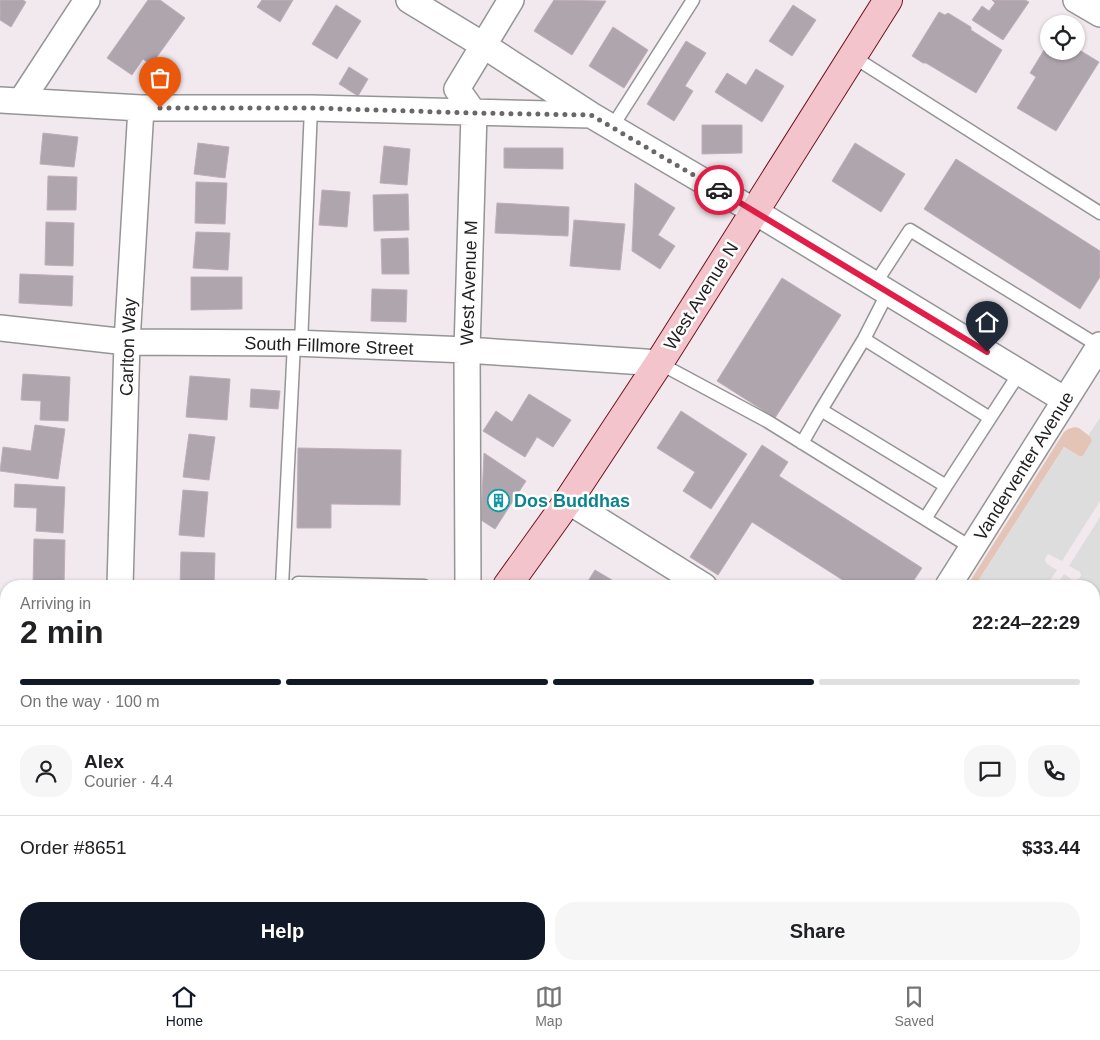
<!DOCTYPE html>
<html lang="en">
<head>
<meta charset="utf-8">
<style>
	:root { --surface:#fff; --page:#f6f6f6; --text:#202124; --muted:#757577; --line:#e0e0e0; --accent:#111827 }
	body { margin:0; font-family:Helvetica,sans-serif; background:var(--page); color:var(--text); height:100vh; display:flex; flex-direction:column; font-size:19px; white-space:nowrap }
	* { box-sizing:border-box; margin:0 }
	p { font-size:16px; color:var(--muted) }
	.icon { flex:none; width:28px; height:28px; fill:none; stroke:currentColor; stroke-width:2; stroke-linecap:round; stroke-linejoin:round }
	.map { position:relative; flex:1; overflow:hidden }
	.details { position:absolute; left:0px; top:580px; width:1100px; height:390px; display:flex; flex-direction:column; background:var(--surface); border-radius:20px 20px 0 0; box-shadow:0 1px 4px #0004 }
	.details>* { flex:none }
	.fabs { position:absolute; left:1040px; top:15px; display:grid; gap:10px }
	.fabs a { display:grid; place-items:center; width:45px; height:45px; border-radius:50%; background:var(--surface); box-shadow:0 1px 4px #0004; font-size:25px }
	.pin { position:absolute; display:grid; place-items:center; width:42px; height:42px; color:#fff; margin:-51px -21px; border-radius:50% 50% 50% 0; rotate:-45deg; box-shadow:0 0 5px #0007 }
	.pin .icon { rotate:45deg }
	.courier { position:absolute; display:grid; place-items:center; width:50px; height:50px; margin:-25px; border:4px solid #e11d48; border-radius:50%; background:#fff; color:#222; box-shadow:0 1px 6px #0007 }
	.headline em { font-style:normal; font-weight:700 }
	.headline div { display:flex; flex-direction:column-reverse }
	.headline { display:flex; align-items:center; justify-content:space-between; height:85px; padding:0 20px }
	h1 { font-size:32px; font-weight:700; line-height:38px }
	.bar { display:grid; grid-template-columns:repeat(4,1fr); gap:8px 5px; align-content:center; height:60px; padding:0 20px }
	.bar i { height:6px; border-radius:4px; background:var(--line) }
	.bar .active { background:var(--accent) }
	.bar p { grid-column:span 4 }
	.line { display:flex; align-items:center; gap:12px; padding:0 20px; border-top:1px solid var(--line) }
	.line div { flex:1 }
	.round { display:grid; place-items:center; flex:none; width:52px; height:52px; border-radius:20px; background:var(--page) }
	.primary-button { display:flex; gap:10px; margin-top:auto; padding:10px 20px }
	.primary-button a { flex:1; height:58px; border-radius:20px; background:var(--accent); color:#fff; font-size:20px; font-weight:700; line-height:58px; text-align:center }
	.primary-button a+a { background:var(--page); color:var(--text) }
	.tabs { display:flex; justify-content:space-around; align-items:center; height:70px; border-top:1px solid var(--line); background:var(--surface); font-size:14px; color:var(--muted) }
	.tabs a { display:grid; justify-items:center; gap:2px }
	.tabs .active { color:var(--accent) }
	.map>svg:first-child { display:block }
	.grass { fill:#e4c4b6 }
	.pitch { fill:#bad691 }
	.parking { fill:#ddd }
	.building { fill:#afa5ad; stroke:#c1adbc }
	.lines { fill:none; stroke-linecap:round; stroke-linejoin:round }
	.service-casing { stroke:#959595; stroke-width:15 }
	.minor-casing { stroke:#959595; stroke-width:28 }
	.secondary-casing { stroke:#6f121b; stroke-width:30 }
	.service { stroke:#fff; stroke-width:12 }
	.minor { stroke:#fff; stroke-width:25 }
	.secondary { stroke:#f3c4cc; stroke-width:28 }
	.done { stroke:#6a6768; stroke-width:5; stroke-dasharray:0 9 }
	.route { stroke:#e11d48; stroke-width:6 }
	.labels { text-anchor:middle; stroke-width:5; stroke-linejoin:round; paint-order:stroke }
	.street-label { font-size:18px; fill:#212121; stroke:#fff }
	.culture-label { font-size:18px; font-weight:bold; fill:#0d838f; stroke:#fff; text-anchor:start }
</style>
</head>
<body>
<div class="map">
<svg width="1100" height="970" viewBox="0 0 1100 970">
	<rect width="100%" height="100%" fill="#f1e9ed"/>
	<path class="grass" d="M1075,427L1079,428L1092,438V441L1083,456H1079L1064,447L975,586H967L1064,432L1068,429Z
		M1100,714V819L1094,816V724Z
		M1094,939L1100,945V970H1049L1054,964H1094Z"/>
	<path class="pitch" d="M916,964H1018L1014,970H926Z"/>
	<path class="parking" d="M1100,418V501L1062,561L1048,554L1046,557L1045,560L1047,564L1057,570L1046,586H975L1064,447L1079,456H1083L1092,441L1089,434Z
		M1100,517V623L1094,633V586H1056L1064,574L1074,581L1080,578L1081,575L1080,572L1069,566Z
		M1100,638V714L1094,724V648Z
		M743,964H824L834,970H739Z"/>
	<path class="building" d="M0,0H23L26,2L11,27L0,20Z
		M148,0H160L185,18L151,65L143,59L132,75L107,58Z
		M262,0H293L280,22L257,7Z
		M554,0L606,1L572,55L534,31Z
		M992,0H1025L1029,2L1003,40L972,20L982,6L989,11L995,3Z
		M336,5L361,21L337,59L312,44Z
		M793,5L816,20L792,56L769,41Z
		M939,12L945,15L948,13L971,27V30L1002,50L976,93L926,63H923L912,56Z
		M613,27L648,50L624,88L589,66Z
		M686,41L706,53L685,86L693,91L674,121L647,104Z
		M1049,42V51H1076V48L1099,62L1056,131L1017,108L1036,77L1030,73Z
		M349,67L368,79L358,96L339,84Z
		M756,69L784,86L762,122L715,92L727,73L746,85Z
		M702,125H742V153L702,154Z
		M43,133L78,137L74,167L40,164Z
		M198,143L229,147L225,178L194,174Z
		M855,143L905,174L881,212L832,181Z
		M384,146L410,149L407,185L380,183Z
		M504,148H563V169L504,168Z
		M956,159L1100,251V277L1080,309L924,209Z
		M48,176L77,177L76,210H47Z
		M196,182L227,183L225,224L195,223Z
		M635,183L675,208L658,235L675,246L660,269L632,251Z
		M322,190L350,192L347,227L319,225Z
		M408,194L409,230L374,231L373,195Z
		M497,203L569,207L568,236L495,233Z
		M574,220L625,224L620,270L570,266Z
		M46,222L74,223L73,266L45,265Z
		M196,232L230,233L228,270L193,268Z
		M408,238L409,274H382L381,239Z
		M20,274L73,276L72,306L19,303Z
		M191,277H242V309L191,310Z
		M782,278L841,315L775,418L717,381Z
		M372,289L407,290L406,322L371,321Z
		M23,374L70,377L68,421L40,420L41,401L21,400Z
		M190,376L230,379L227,420L186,417Z
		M251,389L280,391L278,409L250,407Z
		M529,394L571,420L553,447L537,437L525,457L483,431L496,411L512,422Z
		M681,411L747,454L711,509L683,491L695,472L657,448Z
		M35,425L65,429L58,479L0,471L3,447L31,451Z
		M189,434L215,437L209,480L183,477Z
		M762,445L788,462L779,476L922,568L910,586H852L752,522L718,575L690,557Z
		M298,448L401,450L400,505L331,504V528H297Z
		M484,453L526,481L495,529L481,520Z
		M15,484L65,487L63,533L36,531L37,508L14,507Z
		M183,490L208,492L204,537L179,535Z
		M34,539L65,540L64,586H33Z
		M181,552L215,553L214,586H180Z
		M595,570L622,586H585Z
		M0,871L6,872V917L0,916Z
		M162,964H188V970H162Z
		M296,964H302L312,970H292Z
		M374,964H426L422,970H379L373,966Z
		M522,964H547L557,970H518Z"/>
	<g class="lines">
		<defs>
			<path id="service" d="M852,56L1100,213
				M612,127L693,0
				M875,284L910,230L1099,346
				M888,292L864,339L821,410L946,486L1020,372
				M864,339L990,418
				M301,344L311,108
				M659,363L767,421L972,548
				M802,443L821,410
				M925,519L946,486
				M282,586L294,343
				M298,586V583L424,586
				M1094,829L1100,832
				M1094,881L1100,888
				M335,964L345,970"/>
			<path id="minor" d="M409,0L483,45L591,115L754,211L1065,400
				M1076,0L1100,14
				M0,100L141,108H311L591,115
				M21,101L87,0
				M0,328L127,342L294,343L467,350L659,363
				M568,501L704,586
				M120,586L127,342L141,108
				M468,586L467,350L474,113L457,89L511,0
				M948,586L1100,345
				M0,661L6,662
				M664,964L674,970
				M101,970L102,964
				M706,970L710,964"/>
			<path id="secondary" d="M507,586L568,501L659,363L888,0
				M227,970L232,964"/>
		</defs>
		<use href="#service" class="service-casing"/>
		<use href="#minor" class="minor-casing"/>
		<use href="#secondary" class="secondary-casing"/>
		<use href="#service" class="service"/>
		<use href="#minor" class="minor"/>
		<use href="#secondary" class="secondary"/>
	</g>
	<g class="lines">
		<path class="done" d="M160,108H311L474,113L591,115L719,190"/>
		<path class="route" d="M719,190L987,352"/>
	</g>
	<defs>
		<symbol id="building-ring" viewBox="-11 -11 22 22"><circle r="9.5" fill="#fff" stroke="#0f9aa8" stroke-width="1.5"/><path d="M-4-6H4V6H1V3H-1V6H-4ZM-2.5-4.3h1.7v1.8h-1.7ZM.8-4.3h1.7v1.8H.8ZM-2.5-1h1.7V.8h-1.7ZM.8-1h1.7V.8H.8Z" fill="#0f9aa8"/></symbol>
	</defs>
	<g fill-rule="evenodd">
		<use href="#building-ring" x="486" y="488" width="25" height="25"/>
	</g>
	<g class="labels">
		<g class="street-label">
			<text transform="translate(469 283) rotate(-88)" y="6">West Avenue M</text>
			<text transform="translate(701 296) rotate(-58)" y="6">West Avenue N</text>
			<text transform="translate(329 346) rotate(2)" y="6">South Fillmore Street</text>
			<text transform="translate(128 347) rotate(-88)" y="6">Carlton Way</text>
			<text transform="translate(1024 466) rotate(-58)" y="6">Vanderventer Avenue</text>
		</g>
		<g class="culture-label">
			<text x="514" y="507">Dos Buddhas</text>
		</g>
	</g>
</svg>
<div class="fabs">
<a><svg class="icon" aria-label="locate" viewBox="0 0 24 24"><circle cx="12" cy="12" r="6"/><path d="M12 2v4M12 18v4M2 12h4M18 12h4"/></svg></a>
</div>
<div class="pin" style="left:160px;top:108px;background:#ea580c"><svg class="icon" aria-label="bag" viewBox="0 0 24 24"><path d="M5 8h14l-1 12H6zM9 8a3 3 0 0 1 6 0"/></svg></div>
<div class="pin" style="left:987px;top:352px;background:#1f2937"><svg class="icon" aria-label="home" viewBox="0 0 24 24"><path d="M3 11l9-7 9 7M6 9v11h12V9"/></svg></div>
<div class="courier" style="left:719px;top:190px"><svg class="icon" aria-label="car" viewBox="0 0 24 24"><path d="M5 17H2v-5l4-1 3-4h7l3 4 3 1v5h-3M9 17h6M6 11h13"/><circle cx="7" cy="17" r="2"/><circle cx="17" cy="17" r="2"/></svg></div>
<section class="details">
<div class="headline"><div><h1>2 min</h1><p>Arriving in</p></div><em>22:24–22:29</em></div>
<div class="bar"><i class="active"></i><i class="active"></i><i class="active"></i><i></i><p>On the way · 100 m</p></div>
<div class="line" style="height:90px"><a class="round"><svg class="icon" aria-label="person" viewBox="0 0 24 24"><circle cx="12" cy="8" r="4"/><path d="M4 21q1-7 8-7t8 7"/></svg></a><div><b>Alex</b><p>Courier · 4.4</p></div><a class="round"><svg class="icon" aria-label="chat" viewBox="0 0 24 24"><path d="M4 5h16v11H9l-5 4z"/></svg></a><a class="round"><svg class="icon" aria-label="phone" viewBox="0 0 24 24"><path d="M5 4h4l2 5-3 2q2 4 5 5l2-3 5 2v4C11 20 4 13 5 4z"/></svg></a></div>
<div class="line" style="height:65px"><div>Order #8651</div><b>$33.44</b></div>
<div class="primary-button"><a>Help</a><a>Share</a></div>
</section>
</div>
<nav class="tabs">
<a class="active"><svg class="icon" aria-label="home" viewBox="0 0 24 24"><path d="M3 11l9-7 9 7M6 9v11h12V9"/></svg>Home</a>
<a><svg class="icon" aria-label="map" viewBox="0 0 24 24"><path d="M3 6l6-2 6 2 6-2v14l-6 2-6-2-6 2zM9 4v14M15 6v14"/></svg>Map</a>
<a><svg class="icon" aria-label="saved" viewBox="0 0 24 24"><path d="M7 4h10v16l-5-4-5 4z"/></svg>Saved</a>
</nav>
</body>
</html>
